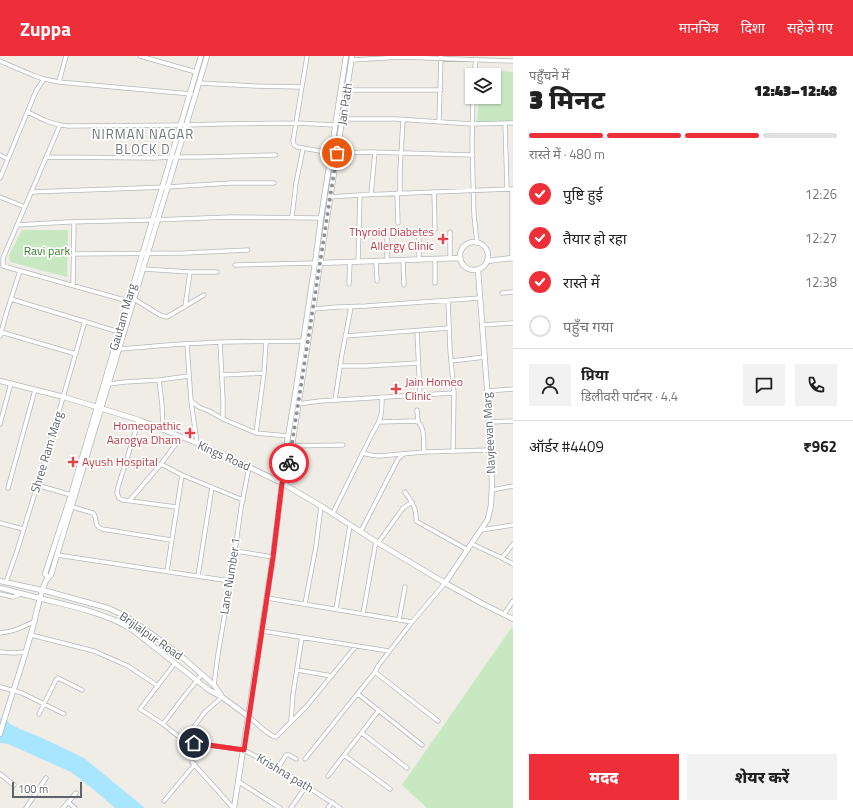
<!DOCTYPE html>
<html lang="hi">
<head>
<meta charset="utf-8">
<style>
	:root { --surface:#fff; --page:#f2f2f2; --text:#222; --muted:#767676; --line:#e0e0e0; --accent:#ee2f3a }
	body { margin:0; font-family:"Titillium Web","Noto Sans Devanagari",sans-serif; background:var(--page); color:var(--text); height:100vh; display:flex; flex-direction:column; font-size:15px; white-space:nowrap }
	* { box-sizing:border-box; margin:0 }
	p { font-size:13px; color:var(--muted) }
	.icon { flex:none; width:22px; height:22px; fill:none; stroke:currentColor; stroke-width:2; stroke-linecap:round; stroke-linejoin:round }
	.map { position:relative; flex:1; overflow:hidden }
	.sheet { display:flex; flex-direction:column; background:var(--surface); width:340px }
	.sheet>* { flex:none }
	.fabs { position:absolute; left:465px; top:12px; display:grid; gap:8px }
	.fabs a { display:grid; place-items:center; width:36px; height:36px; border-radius:0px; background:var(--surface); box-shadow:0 1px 3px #0004; font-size:20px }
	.scale { position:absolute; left:12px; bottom:10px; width:70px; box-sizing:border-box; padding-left:4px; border:2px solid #5e6367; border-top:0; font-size:11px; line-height:14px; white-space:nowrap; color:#5e6367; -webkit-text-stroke:3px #fff; paint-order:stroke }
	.pin { position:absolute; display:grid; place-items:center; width:34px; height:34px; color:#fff; margin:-17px; border:2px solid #fff; border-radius:50%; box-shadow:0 1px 4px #0007 }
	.courier { position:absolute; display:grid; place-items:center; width:40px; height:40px; margin:-20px; border:3px solid #ee2f3a; border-radius:50%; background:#fff; color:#222; box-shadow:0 1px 5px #0007 }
	.overview em { font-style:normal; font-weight:800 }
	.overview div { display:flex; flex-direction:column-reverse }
	.overview { display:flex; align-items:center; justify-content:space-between; height:68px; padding:0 16px }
	h1 { font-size:26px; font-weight:800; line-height:30px }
	.bar { display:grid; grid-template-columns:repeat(4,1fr); gap:6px 4px; align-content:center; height:48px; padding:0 16px }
	.bar i { height:5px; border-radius:3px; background:var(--line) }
	.bar .on { background:var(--accent) }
	.bar p { grid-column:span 4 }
	.line { display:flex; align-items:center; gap:10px; padding:0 16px; border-top:1px solid var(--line) }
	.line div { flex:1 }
	.round { display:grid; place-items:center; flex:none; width:42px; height:42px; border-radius:0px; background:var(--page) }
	ol { padding:0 16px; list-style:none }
	li { display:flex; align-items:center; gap:12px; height:44px }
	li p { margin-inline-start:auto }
	li .icon { padding:4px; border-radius:50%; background:var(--accent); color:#fff; stroke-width:4 }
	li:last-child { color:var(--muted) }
	li i { width:22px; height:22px; border:2px solid var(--line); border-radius:50% }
	.primary-button { display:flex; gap:8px; margin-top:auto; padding:8px 16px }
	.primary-button a { flex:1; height:46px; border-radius:0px; background:var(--accent); color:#fff; font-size:16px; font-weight:800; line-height:46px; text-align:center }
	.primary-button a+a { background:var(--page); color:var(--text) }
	header { display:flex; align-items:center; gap:24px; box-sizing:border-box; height:56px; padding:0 20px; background:var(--accent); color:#fff }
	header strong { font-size:19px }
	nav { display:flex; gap:22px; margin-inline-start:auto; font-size:14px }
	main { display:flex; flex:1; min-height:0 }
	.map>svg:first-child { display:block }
	.green { fill:#c8e8c2 }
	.water { fill:#a8e5ff }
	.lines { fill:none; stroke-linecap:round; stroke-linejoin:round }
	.minor-casing { stroke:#b4b8bb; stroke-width:5 }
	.tertiary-casing { stroke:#b4b8bb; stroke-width:6 }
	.minor { stroke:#fff; stroke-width:3.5 }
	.tertiary { stroke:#fff; stroke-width:4.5 }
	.done { stroke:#919393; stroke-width:4; stroke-dasharray:0 7.2 }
	.route { stroke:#ee2f3a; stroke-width:5 }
	.health-dot { fill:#e0444e; stroke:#fff; stroke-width:1.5 }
	.labels { text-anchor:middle; stroke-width:3.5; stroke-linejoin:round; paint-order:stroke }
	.street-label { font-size:12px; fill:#5e6367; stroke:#fff }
	.health-label { font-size:12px; fill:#be3a42; stroke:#fff; text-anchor:end }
	.park-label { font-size:12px; fill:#3a8231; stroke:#fff }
	.neighbourhood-label { font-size:13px; letter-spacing:1px; fill:#6f7579; stroke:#fff }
</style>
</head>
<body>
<header>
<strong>Zuppa</strong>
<nav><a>मानचित्र</a><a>दिशा</a><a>सहेजे गए</a></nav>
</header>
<main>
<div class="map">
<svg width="513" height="752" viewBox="0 0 513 752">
	<rect width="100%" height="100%" fill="#f0ede6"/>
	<path class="green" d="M480,14L513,16V65L477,66L479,41H494V19H480Z
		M22,174H68L67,221L10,206L9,199Z
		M512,571H513V752H427L402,729Z"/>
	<path class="water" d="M0,662L7,664L10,668L22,674L38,680L84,702L145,752H115L93,733L71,716L8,688L0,687Z"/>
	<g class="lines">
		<defs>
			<path id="minor" d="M140,0L196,16
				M307,0L293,85L294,89L297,91L331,97
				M352,4L401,1L513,5
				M0,5L35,20L44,23L59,26L191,38
				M474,19L476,3
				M59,26L66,0
				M199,27L255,30L301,31
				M347,34H441
				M473,41L472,88L474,159L477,187
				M28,56C41,63 53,69 68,70L186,69L220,68L296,67L335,69
				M343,63H396L472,68L513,67
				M439,65L441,1
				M505,67L507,133
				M60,69L3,202V210L128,245
				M337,97L369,96L473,99
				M0,99L8,103
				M46,101L155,102L171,101H200L276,99
				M0,122L36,35L44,23
				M31,136L167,131L232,127H274
				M434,136L435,173
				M397,137L398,167
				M400,137V115L403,64
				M371,138L375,96
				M0,141L25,151
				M329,141L360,139L513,133
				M292,161L296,127L303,93
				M17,169L68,166L152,164L231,161L321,162
				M419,176V204
				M450,176V202
				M387,180V205
				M74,198L185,197L248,194
				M435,203V227
				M512,203V133
				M403,204L404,229
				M376,205L377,225
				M358,206L360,139
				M235,209L315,207
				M143,213L190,216H217
				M349,228L350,206
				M73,229L74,166
				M502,237L513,236
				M11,243L119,276
				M134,243L160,259L167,261L204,239
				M448,244L450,294L454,337L453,396
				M185,251L190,216
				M313,253L338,251L366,250L480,242
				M482,269L513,267
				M417,275L420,339
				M1,276L76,298
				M0,280L7,255L20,215
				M345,280L449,272
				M220,286L223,344V363
				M187,288L191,345L197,387
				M119,293C147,291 174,288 202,287C235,285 269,286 303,285
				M451,305L485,301
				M340,310H365L418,307
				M222,319L264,317
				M159,324L162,349L163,374
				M109,328L125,326L159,324L189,320
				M487,335L513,333
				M335,344L342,298L351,251
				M191,345L199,351L209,355L223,363L256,377L288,380
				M298,348L320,345L454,337
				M417,354L418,366
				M139,364L118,431L117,437L119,442L123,444L176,451
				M379,366L416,365C426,370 423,386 424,396
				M489,366L513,365
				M0,368L11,327
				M256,377L264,317L266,286
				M287,390L343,389
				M362,397L371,399L379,400L424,396L490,394
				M161,408L182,419L243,444
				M37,429L71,439
				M8,432L35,334
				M492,434L513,430
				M405,436C412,447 417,452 416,465L468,494
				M130,444L161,408L181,381
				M69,450L93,457C99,463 92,469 102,473L171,484
				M333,457L373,376C382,362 382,357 382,341
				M0,467L23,473
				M481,474L513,469
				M361,475L398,403L404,398
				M378,487L403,452L412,446
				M472,488L500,501L513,508
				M235,495L273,501
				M57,499L230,525
				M502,502L513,488
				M167,515L182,419
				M198,520L212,431
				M6,526L17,495L42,414L85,265
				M0,538L13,541L21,538
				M267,542L412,566
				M305,548L316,490L321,450
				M336,553L350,469
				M363,558L376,485
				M504,558L513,545
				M399,564L405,531
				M262,575L389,595
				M0,577C13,576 23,571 35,565
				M31,579L94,595L128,610L158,630
				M0,596L14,597L25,596
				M175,607L140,653L163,668L178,680L194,687L244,694L283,715L340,752
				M297,614L332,620
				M375,616L438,665
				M214,629L218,598L232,515L241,452L249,411
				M0,631L22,637L64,658
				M358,638L422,689
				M39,658L56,624L58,622L82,634
				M249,661C256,666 268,680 276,681L306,651L356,590
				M291,665L293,638L302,581
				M163,668L182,643L202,618
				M362,677L407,712
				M185,683L205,656L222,641
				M344,699L390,733
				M305,703L375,616L378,610L412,566L445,527
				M192,706L233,752
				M278,712L286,699H289L296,703
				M0,718L14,729
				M328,720L379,654
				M239,726L280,752
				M164,745L195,708
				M68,746L75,752
				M26,752L46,722
				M63,752L76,737
				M291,752L306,730
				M328,752L332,746"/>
			<path id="tertiary" d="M460 200a14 14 0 1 1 28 0a14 14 0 1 1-28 0Z
				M487,205L513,202
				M319,207L460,202
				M0,325L64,341L139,364L197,387L249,411L282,427L321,450L378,487L445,527L483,548L513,563
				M283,425L287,417L292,390L352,0
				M48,521L45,518L71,439L201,0
				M0,525L46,535L108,552L127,561L153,579L181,600L214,629L221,639
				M445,527L488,463L491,449L492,429L489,359L478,214
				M0,532C13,535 26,539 39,542C70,550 102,556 130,572L209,634L222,641L249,661
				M0,678C11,638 27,599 36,558C39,548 42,525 51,519L207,0
				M234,752L273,501L282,427V416L295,339L315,207L321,162L346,0"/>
		</defs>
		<use href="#minor" class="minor-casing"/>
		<use href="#tertiary" class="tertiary-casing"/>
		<use href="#minor" class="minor"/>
		<use href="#tertiary" class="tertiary"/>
	</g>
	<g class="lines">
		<path class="done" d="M289,407L337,97"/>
		<path class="route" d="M194,687L244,694L273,501L282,427L287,417L289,407"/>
	</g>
	<g class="health-dot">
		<path d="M441 177h4v4h4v4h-4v4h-4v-4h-4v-4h4z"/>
		<path d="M394 327h4v4h4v4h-4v4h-4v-4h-4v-4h4z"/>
		<path d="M188 371h4v4h4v4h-4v4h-4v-4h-4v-4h4z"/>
		<path d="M71 400h4v4h4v4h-4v4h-4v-4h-4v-4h4z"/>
	</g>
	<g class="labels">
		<g class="street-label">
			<text transform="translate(345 48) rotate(-81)" y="4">Jan Path</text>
			<text transform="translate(123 261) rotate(-74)" y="4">Gautam Marg</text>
			<text transform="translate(489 377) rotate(-93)" y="4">Navjeevan Marg</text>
			<text transform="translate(47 396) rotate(-73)" y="4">Shree Ram Marg</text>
			<text transform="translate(224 400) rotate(24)" y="4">Kings Road</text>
			<text transform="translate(230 520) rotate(-81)" y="4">Lane Number 1</text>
			<text transform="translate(151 580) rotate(35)" y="4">Brijlalpur Road</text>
			<text transform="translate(285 717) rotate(31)" y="4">Krishna path</text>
		</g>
		<g class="health-label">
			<text x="434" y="180">Thyroid Diabetes<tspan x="434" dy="14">Allergy Clinic</tspan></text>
			<text x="405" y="330" text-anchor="start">Jain Homeo<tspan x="405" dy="14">Clinic</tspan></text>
			<text x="181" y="374">Homeopathic<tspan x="181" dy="14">Aarogya Dham</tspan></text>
			<text x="82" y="410" text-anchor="start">Ayush Hospital</text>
		</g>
		<g class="park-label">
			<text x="47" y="199">Ravi park</text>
		</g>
		<g class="neighbourhood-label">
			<text x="143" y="83">NIRMAN NAGAR<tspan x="143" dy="15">BLOCK D</tspan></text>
		</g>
	</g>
</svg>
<div class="fabs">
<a><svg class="icon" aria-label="layers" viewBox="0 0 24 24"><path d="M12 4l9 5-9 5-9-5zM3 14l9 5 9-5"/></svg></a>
</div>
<div class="scale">100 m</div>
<div class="pin" style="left:337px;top:97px;background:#ea580c"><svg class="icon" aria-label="bag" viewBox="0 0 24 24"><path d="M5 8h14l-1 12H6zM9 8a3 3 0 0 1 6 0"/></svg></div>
<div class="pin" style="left:194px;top:687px;background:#1f2937"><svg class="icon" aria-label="home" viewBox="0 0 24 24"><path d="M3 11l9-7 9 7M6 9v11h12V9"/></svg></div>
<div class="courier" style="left:289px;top:407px"><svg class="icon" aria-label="bike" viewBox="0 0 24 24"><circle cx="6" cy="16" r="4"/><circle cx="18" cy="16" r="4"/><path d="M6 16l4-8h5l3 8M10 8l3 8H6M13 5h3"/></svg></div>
</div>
<section class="sheet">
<div class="overview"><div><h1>3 मिनट</h1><p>पहुँचने में</p></div><em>12:43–12:48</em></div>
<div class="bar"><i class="on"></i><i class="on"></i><i class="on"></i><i></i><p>रास्ते में · 480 m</p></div>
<ol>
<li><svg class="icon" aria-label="check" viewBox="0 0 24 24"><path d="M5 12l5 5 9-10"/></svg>पुष्टि हुई<p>12:26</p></li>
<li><svg class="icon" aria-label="check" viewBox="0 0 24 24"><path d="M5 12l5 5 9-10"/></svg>तैयार हो रहा<p>12:27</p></li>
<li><svg class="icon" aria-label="check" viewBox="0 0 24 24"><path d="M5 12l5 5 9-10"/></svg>रास्ते में<p>12:38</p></li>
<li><i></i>पहुँच गया</li>
</ol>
<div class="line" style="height:72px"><a class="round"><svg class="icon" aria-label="person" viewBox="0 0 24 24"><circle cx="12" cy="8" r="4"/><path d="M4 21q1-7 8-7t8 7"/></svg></a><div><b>प्रिया</b><p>डिलीवरी पार्टनर · 4.4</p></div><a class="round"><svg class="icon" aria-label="chat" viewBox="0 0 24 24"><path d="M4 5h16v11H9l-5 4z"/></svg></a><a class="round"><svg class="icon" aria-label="phone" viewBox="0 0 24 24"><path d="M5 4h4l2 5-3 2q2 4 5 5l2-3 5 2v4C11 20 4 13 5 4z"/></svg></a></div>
<div class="line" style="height:52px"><div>ऑर्डर #4409</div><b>₹962</b></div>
<div class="primary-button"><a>मदद</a><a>शेयर करें</a></div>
</section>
</main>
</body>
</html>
